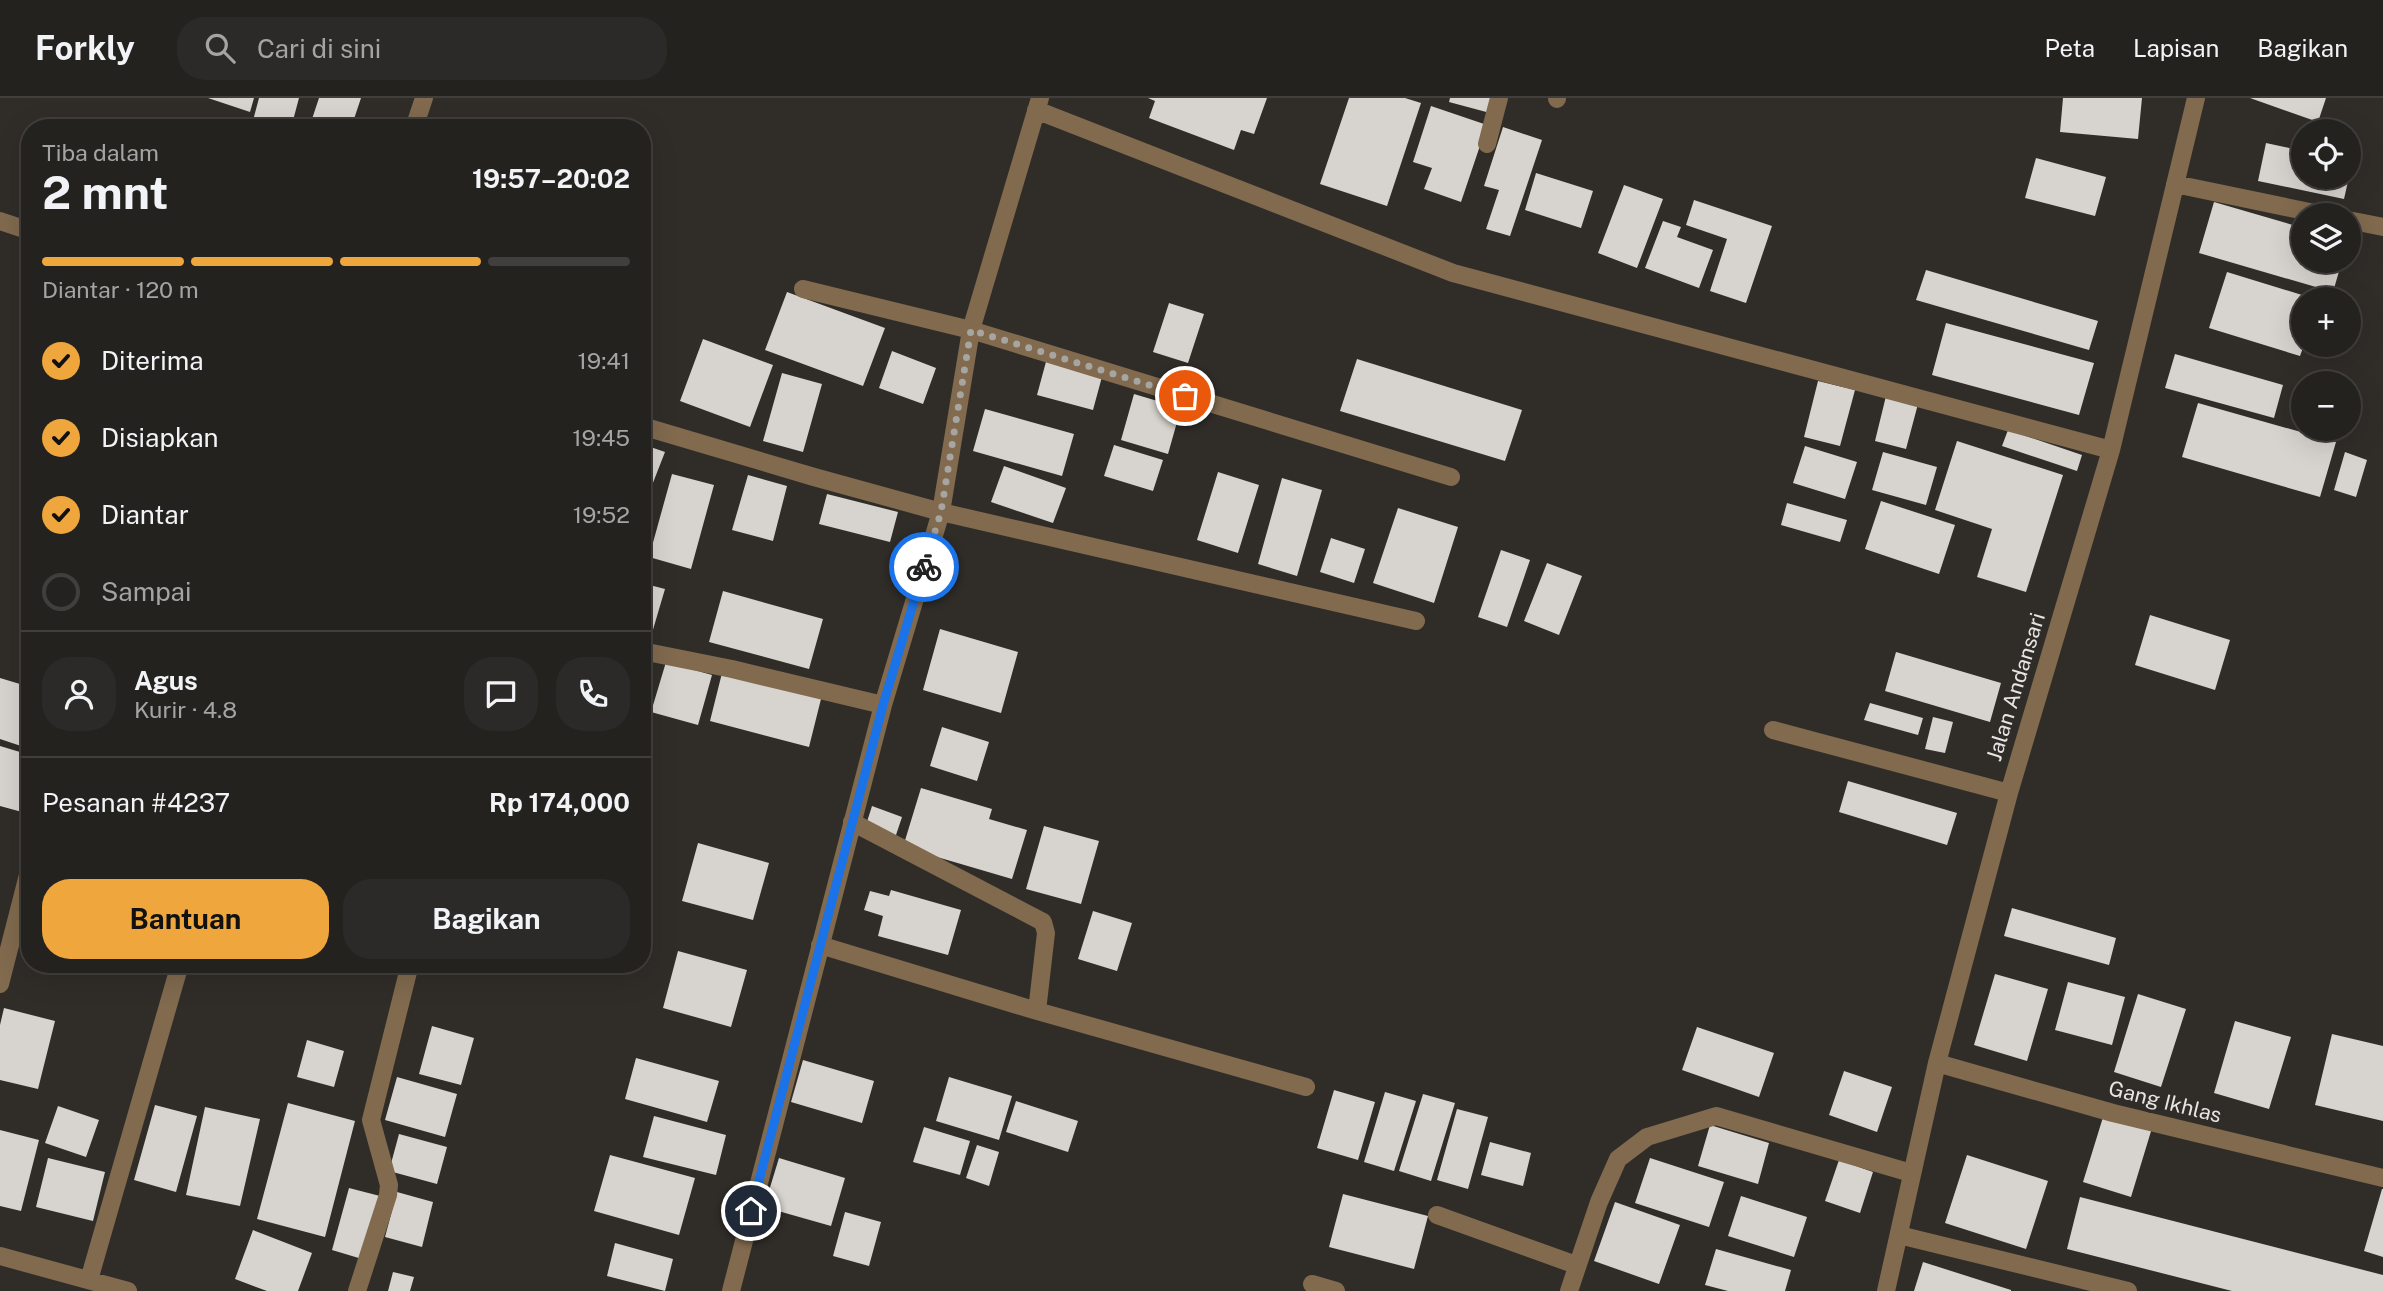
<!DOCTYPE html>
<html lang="id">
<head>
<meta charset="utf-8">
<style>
	:root { --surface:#24221f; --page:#2c2a28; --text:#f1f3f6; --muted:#a3a4a4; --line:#413f3d; --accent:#efa73d }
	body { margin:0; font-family:"Public Sans",sans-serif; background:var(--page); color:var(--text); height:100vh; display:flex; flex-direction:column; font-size:26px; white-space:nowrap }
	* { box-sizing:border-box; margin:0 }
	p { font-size:23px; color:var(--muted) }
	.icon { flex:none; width:38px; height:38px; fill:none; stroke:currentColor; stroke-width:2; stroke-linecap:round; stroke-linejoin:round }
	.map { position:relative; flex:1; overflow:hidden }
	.details { position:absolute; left:21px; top:21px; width:630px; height:854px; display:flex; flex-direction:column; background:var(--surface); border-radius:28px; box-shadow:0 7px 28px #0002,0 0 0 2px var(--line) }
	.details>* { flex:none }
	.buttons { position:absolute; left:2291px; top:21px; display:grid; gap:14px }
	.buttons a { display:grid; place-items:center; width:70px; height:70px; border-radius:50%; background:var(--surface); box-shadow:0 7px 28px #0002,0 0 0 2px var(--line); font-size:35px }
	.pin { position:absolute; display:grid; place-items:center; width:60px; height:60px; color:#fff; margin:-30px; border:4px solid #fff; border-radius:50%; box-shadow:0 2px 7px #0007 }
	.courier { position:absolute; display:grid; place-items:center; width:70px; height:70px; margin:-35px; border:5px solid #1a73e8; border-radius:50%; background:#fff; color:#222; box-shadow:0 2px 9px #0007 }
	.overview em { font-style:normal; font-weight:700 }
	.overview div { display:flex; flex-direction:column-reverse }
	.overview { display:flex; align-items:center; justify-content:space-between; height:119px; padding:0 21px }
	h1 { font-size:46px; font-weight:700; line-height:52px }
	.bar { display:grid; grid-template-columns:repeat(4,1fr); gap:10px 7px; align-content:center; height:84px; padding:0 21px }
	.bar i { height:9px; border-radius:5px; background:var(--line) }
	.bar .active { background:var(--accent) }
	.bar p { grid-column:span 4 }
	.line { display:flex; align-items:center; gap:18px; padding:0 21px; border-top:2px solid var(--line) }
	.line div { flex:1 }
	.round { display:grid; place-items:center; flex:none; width:74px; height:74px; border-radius:28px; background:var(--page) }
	ol { padding:0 21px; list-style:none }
	li { display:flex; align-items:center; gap:21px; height:77px }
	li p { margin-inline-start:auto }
	li .icon { padding:7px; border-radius:50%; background:var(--accent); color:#111; stroke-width:4 }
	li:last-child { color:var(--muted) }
	li i { width:38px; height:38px; border:4px solid var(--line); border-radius:50% }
	.primary-button { display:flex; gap:14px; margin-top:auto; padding:14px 21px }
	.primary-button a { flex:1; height:80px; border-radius:28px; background:var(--accent); color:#111; font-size:28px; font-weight:700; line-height:80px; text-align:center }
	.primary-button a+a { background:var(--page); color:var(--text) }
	header { display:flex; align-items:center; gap:42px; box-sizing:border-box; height:98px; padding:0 35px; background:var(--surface); border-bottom:2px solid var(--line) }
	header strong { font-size:33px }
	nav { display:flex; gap:38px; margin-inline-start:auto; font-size:24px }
	.search { width:490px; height:63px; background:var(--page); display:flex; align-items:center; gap:18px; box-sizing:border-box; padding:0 24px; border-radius:28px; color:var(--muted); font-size:26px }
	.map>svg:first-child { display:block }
	.building { fill:#d7d3ce }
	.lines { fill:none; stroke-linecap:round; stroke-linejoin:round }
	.minor { stroke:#816a4e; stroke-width:18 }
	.done { stroke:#a7a5a2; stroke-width:7; stroke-dasharray:0 12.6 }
	.route { stroke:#1a73e8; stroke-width:9 }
	.labels { text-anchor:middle; stroke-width:7; stroke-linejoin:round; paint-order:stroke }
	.street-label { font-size:21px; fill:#e7e5e3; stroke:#302d29 }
</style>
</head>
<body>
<header>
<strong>Forkly</strong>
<div class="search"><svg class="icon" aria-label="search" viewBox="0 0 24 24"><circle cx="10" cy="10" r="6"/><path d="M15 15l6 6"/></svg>Cari di sini</div>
<nav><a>Peta</a><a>Lapisan</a><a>Bagikan</a></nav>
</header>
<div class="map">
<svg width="2383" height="1193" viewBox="0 0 2383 1193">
	<rect width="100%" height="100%" fill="#302d29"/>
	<path class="building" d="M208,0H254L250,14Z
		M259,0H299L291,30H251Z
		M319,0H361L351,30H309Z
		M1148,0H1267L1254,36L1241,32L1234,52L1149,20L1155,3Z
		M1349,0H1405L1421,5L1387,108L1320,86Z
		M1450,0H1493L1490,15L1449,4Z
		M2063,0H2142L2138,41L2060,34Z
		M2250,0H2326L2318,24Z
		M1431,8L1487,27L1461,104L1424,91L1432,70L1413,64Z
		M1503,29L1542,42L1510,138L1486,131L1499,92L1484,88Z
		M2266,45L2303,53V79H2349L2344,101L2258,83Z
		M2036,60L2106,79L2095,118L2025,100Z
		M1536,75L1593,93L1581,130L1525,112Z
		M1624,87L1663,101L1637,170L1598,155Z
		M1694,102L1772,128L1746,205L1710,193L1727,141L1686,127Z
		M2214,104L2303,130V163H2342L2333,194L2199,155Z
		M1663,123L1681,129L1677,139L1713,152L1699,190L1645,170Z
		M1926,172L2098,223L2089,252L1916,202Z
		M2227,174L2315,201H2303L2304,247L2300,258L2209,230Z
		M787,194L885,230L863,288L765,252Z
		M1169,205L1204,216L1188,265L1153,254Z
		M1946,225L2094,265L2079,317L1932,277Z
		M703,241L773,267L750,329L680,303Z
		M892,253L936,270L923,306L879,290Z
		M2175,256L2283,287L2274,320L2165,290Z
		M1047,260L1103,275L1093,312L1037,297Z
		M1357,261L1522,312L1505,363L1340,313Z
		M782,275L822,286L803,354L763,343Z
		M1818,283L1855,292L1840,348L1804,339Z
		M1134,296L1181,310L1168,356L1121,342Z
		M1886,298L1918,306L1906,351L1875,343Z
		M2198,305L2336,344L2320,399L2182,359Z
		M985,311L1074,336L1062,378L973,353Z
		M2008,332L2082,357L2077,373L2002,348Z
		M1957,343L2063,377L2026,494L1977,479L1992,431L1935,412Z
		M642,346L665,354L642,413Z
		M1114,347L1163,362L1153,393L1104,378Z
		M1805,348L1857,364L1845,401L1793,385Z
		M1883,354L1937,369L1926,407L1872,392Z
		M2345,354L2367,362L2356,399L2334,392Z
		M1004,368L1066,390L1053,425L991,404Z
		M1218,374L1259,387L1238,455L1197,442Z
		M672,376L714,387L691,471L649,459Z
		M748,377L787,388L773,443L732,432Z
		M1282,380L1322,392L1297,478L1258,466Z
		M827,396L898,414L890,444L819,426Z
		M1881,403L1955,427L1939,476L1865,451Z
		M1787,405L1847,422L1840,444L1781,427Z
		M1398,410L1458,429L1434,505L1373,485Z
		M1331,440L1365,451L1354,485L1320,474Z
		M1501,452L1530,462L1507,529L1478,519Z
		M1547,465L1582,478L1559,537L1524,523Z
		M642,485L665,491L652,535L642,532Z
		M723,493L823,521L809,571L709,544Z
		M2150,517L2230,542L2215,592L2135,567Z
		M940,531L1018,554L1001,615L923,592Z
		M1896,554L2001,585L1990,624L1885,593Z
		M666,564L712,577L698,627L651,614Z
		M722,575L821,601L809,649L710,623Z
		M0,580L30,589V632L24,649L0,641Z
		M1870,605L1923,620L1918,637L1864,622Z
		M1933,619L1953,624L1945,655L1925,651Z
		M942,629L989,644L977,683L930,668Z
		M0,648L30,657V688L22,714L0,708Z
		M1848,683L1957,715L1947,747L1839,714Z
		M921,690L992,711L989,721L1027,732L1012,781L903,749Z
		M872,708L902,719L895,740L865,730Z
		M1044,728L1099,743L1081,806L1026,791Z
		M698,745L769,765L753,822L682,803Z
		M891,792L961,812L948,857L878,838L883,818L864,812L870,793L889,798Z
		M2012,810L2116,840L2109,867L2004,838Z
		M1093,813L1132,825L1117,873L1078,861Z
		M678,853L747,872L731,929L663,910Z
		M1995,876L2048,891L2027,963L1974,947Z
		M2068,884L2125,899L2112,947L2055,932Z
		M2138,896L2186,911L2161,989L2114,974Z
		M4,910L55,923L38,991L0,982V927Z
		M2235,923L2291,939L2269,1011L2214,995Z
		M432,928L474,940L461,987L419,976Z
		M1697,929L1774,955L1759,999L1682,972Z
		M2332,936L2383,948V1023L2315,1007Z
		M307,942L344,953L334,989L297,979Z
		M636,960L719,983L707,1024L625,1001Z
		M803,962L874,983L862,1025L791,1004Z
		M1844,973L1892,989L1877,1034L1829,1017Z
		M397,979L457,996L445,1039L385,1022Z
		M949,979L1012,998L999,1042L936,1023Z
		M1334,992L1375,1004L1358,1062L1317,1050Z
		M1385,994L1416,1003L1394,1073L1364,1064Z
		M1423,996L1455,1005L1431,1083L1399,1073Z
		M1016,1003L1078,1023L1068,1054L1006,1034Z
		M288,1005L355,1023L325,1139L257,1121Z
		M155,1007L197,1018L176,1094L134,1082Z
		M58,1008L99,1022L86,1059L45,1045Z
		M205,1009L260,1021L240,1108L186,1097Z
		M1457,1011L1488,1019L1468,1091L1437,1082Z
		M2104,1016L2152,1030L2131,1099L2083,1084Z
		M654,1018L726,1037L716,1077L643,1059Z
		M1710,1027L1769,1045L1758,1086L1698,1068Z
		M924,1029L970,1043L960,1077L913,1064Z
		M0,1032L39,1042L21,1113L0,1108Z
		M399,1036L447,1049L437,1086L389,1073Z
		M1490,1044L1531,1055L1523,1088L1481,1077Z
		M977,1047L999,1054L989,1088L966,1080Z
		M610,1057L695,1080L679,1137L594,1113Z
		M1967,1057L2048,1083L2026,1151L1945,1125Z
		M48,1060L105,1074L93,1123L36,1109Z
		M779,1060L845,1080L831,1128L764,1109Z
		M1650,1060L1724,1084L1709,1129L1635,1105Z
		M1839,1062L1873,1074L1860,1115L1825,1103Z
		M349,1090L380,1098L362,1161L332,1152Z
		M2382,1091H2383V1159L2364,1153Z
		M397,1094L433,1104L422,1149L385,1139Z
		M1343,1096L1428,1118L1414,1171L1329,1149Z
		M1741,1098L1807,1119L1794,1159L1728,1138Z
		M2080,1099L2383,1177V1193H2232L2067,1151Z
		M1615,1104L1680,1127L1659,1186L1594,1163Z
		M845,1114L881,1124L869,1168L833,1158Z
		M253,1132L312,1155L298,1193H267L235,1181Z
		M615,1145L673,1161L665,1193L607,1178Z
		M1716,1151L1791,1172L1785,1193H1728L1705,1187Z
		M1923,1164L2011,1192V1193H1914Z
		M393,1174L414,1179L410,1193H388Z"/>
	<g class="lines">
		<path class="minor" d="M1557,1V0
			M1036,12L1453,175L2111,352
			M414,30L424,0
			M1487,46L1499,0
			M2175,86L2324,117
			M2348,122L2383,129
			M0,123L30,133
			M803,191L971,232L1451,379
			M642,328L814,379L941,414L1416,523
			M642,553L732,571L883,607
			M1773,632L2009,695
			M852,724L1043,824L1046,835L1037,913
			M820,847L1037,913L1306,989
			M0,886L30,769
			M1937,965L2113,1015L2383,1080
			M1437,1117L1576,1167
			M1899,1137L2128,1193
			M0,1158L128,1193
			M89,1182L180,866
			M1312,1186L1336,1193
			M357,1193L388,1097L389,1087L371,1022L410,866
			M731,1193L883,607L941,414L971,232L1040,0
			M1569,1193L1599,1104L1618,1061L1647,1039L1716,1018L1911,1075
			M1886,1193L1937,965L2009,695L2111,352L2196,0"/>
	</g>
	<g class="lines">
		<path class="done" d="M924,469L941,414L971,232L1185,298"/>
		<path class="route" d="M751,1113L883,607L924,469"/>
	</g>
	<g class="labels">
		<g class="street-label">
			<text transform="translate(2016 589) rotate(-73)" y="7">Jalan Andansari</text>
			<text transform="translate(2165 1004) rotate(14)" y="7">Gang Ikhlas</text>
		</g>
	</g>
</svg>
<div class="buttons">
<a><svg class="icon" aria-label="locate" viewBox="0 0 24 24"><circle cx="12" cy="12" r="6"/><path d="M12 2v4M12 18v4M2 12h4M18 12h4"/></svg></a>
<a><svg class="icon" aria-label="layers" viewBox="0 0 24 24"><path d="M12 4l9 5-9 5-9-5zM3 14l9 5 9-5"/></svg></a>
<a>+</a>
<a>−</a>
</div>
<div class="pin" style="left:1185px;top:298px;background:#ea580c"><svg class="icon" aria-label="bag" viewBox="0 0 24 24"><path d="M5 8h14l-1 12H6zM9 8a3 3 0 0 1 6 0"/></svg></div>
<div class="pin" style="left:751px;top:1113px;background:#1f2937"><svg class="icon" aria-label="home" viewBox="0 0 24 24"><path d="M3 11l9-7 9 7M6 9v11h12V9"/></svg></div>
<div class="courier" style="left:924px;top:469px"><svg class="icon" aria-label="bike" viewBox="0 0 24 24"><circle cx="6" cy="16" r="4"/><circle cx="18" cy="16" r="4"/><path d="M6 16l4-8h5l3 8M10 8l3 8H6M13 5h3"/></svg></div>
<section class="details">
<div class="overview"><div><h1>2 mnt</h1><p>Tiba dalam</p></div><em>19:57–20:02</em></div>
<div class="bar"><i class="active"></i><i class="active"></i><i class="active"></i><i></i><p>Diantar · 120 m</p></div>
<ol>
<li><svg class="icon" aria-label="check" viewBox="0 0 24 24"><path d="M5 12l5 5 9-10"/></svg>Diterima<p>19:41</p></li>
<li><svg class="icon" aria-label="check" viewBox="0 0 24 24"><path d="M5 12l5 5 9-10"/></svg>Disiapkan<p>19:45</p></li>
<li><svg class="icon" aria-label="check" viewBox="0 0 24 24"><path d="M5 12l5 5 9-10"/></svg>Diantar<p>19:52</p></li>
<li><i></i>Sampai</li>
</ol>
<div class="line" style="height:126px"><a class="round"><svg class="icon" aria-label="person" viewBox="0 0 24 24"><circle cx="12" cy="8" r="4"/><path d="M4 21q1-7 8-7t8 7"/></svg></a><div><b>Agus</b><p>Kurir · 4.8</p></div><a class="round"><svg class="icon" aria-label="chat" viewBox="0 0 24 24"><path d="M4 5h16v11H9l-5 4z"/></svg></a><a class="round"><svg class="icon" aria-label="phone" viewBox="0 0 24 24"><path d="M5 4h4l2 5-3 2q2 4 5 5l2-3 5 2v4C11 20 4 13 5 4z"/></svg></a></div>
<div class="line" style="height:91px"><div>Pesanan #4237</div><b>Rp 174,000</b></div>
<div class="primary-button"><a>Bantuan</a><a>Bagikan</a></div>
</section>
</div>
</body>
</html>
